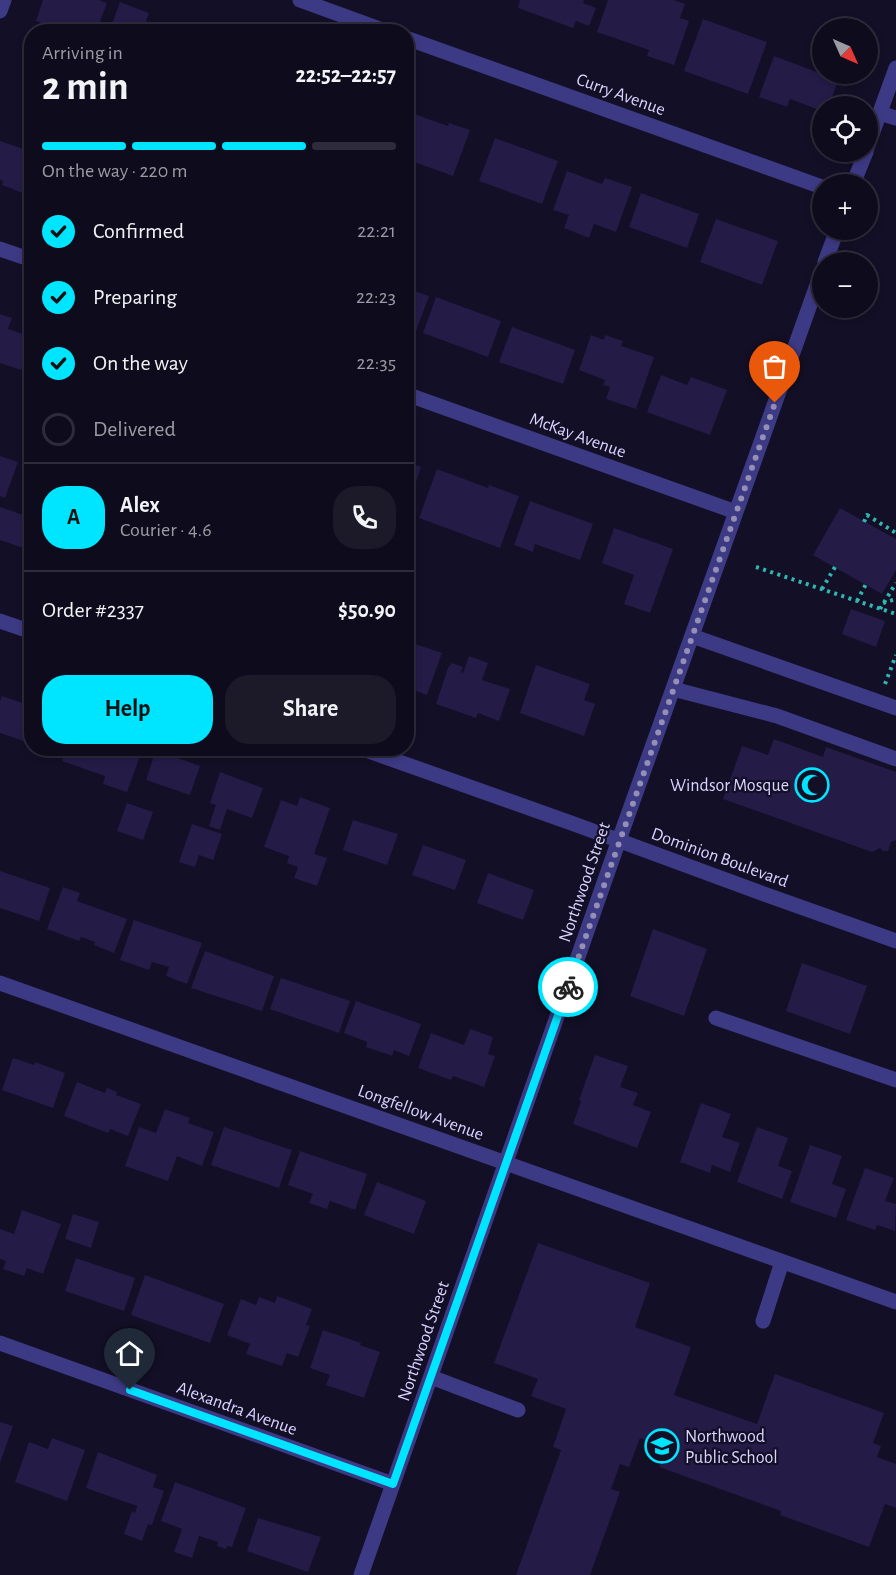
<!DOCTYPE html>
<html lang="en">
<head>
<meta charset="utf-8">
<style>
	:root { --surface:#0e0b1c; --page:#1c1929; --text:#f1f3f6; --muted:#9b9ba3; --line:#2e2b3b; --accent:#00e5ff }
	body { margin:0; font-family:"Alegreya Sans",sans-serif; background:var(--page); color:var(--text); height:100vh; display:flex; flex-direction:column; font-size:22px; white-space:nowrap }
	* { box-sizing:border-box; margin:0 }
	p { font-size:20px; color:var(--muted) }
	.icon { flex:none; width:33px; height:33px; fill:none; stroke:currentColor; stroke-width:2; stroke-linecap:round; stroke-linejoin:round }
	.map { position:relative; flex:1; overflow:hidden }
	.panel { position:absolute; left:24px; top:24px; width:390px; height:732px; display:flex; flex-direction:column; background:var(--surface); border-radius:24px; box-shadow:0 3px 9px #0003,0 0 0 2px var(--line) }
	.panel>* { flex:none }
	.needle { width:39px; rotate:135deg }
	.controls { position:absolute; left:812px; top:18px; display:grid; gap:12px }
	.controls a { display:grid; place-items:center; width:66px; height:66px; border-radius:50%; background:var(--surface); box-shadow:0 3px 9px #0003,0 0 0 2px var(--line); font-size:30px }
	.pin { position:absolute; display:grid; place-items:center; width:51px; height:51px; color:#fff; margin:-62px -26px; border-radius:50% 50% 50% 0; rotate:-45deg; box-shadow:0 0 6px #0007 }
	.pin .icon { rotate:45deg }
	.courier { position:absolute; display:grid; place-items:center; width:60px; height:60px; margin:-30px; border:4px solid #00e5ff; border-radius:50%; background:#fff; color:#222; box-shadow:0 2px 8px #0007 }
	.overview em { font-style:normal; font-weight:600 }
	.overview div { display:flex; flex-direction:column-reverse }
	.overview { display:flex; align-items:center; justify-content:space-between; height:102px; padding:0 18px }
	h1 { font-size:39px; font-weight:600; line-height:45px }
	.bar { display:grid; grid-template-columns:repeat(4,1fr); gap:9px 6px; align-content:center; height:72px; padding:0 18px }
	.bar i { height:8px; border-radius:4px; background:var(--line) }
	.bar .current { background:var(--accent) }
	.bar p { grid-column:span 4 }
	.line { display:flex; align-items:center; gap:15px; padding:0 18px; border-top:2px solid var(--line) }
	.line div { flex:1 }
	.round { display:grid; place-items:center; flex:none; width:63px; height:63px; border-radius:24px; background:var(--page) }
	ol { padding:0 18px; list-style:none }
	li { display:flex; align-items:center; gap:18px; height:66px }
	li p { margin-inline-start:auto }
	li .icon { padding:6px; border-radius:50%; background:var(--accent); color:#111; stroke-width:4 }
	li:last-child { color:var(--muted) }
	li i { width:33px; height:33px; border:3px solid var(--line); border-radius:50% }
	.button { display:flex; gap:12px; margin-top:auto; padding:12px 18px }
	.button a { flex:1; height:69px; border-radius:24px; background:var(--accent); color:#111; font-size:24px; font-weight:600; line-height:69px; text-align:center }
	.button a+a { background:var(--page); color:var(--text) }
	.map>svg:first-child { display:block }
	.building { fill:#241b47 }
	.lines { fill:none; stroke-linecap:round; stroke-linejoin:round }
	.path { stroke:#2fb8b0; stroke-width:4; stroke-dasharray:3 4.5; stroke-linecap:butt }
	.minor { stroke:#3d3a85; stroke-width:15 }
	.done { stroke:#948fb3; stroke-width:6; stroke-dasharray:0 10.8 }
	.route { stroke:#00e5ff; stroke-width:8 }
	.labels { text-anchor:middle; stroke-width:4.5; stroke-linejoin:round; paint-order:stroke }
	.street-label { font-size:18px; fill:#d9d4ff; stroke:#130f26 }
	.poi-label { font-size:18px; fill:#d9d4ff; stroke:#130f26; text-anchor:end }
</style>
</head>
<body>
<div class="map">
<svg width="896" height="1575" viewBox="0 0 896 1575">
	<rect width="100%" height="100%" fill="#130f26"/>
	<path class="building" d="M43,0H99L107,3L96,32H63L36,21Z
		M520,0H584L583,3L596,8L589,26L576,21L573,28L518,8Z
		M608,0H674L685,4L680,18L689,21L674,65L647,56L649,50L597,32Z
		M120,2L149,13L146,21L174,32H109Z
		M703,19L767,42L748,94L684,71Z
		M774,56L838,80L829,106H822V111L790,99L787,107L759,97Z
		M406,111L448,126L449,123L470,130L453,176L406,159Z
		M495,138L558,161L542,204L479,181Z
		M0,141L32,152V191L28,195L2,185L3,181L0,180Z
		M567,171L602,184L605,178L632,187L616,232L594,224L589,238L564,228L569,215L553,210Z
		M641,193L699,214L687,248L629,227Z
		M716,219L778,241L762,285L700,262Z
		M406,288L429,296L416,331L406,328Z
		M436,297L501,321L488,357L423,333Z
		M0,314L12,318L8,329L32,337L21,370L0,363Z
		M512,327L575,350L563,384L499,362Z
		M591,335L604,340L605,335L623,341L621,346L654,357L636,409L606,399L610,387L603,385L605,380L579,370Z
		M661,375L687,385L691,377L727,390L710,435L647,412Z
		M0,456L18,462L5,498L0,496Z
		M406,462L421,467L407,508H406Z
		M437,469L488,488L489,485L519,496L500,548L419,518Z
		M530,501L593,524L580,560L535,544L533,552L514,545Z
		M0,507L32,518V551L0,540Z
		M840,508L896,539V570L882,594L813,555Z
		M614,528L673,549L650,613L624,604L634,575L602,563Z
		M851,609L885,621L876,647L842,634Z
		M406,641L442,653L427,695L406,687Z
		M469,656L488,663L482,680L510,689L499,721L478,713L476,718L436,704L448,668L452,663L463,667L461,672L463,673Z
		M536,665L590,684L584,700L595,704L584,736L520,713Z
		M2,696L32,706V744L0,733V701Z
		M774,739L823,757L826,747L896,772V840L891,842L888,851H883L880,848L872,852L723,799L742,746L768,755Z
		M66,748H143L127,792L103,784L105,776L62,761Z
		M156,750L200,766L190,795L146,780Z
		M220,772L263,788L252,818L227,809L220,830L209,826L216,805L210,803Z
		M300,797L330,808L314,854L327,858L317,886L294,878L298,867L287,863L289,856L264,847L281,800L297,806Z
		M127,803L153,812L143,840L117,831Z
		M353,820L398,834L387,865L343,850Z
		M192,824L222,834L213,860L199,855L195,867L179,862Z
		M423,845L466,860L455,890L412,875Z
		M0,871L50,888L39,921L0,908Z
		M488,873L534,890L523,920L477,903Z
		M63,887L80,893L77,901L127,919L114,953L94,945L95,942L81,937L79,941L47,929Z
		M134,920L202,943L187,984L166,976L169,967L152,962L149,970L120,960Z
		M653,929L707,949L684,1016L630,996Z
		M205,951L274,976L262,1011L191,988Z
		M802,963L867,986L850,1034L786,1011Z
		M281,978L350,1001L339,1033L270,1009Z
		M356,1001L421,1024L409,1056L394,1050L392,1056L390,1055L366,1047L367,1042L344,1033Z
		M470,1029L493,1037L488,1054L495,1056L484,1087L453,1076L451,1080L418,1068L431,1033L464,1045Z
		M595,1055L628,1066L620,1087L638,1093L633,1105L651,1112L637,1148L573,1124L581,1101L579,1100Z
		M13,1058L34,1065L35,1062L65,1073L53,1108L2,1090Z
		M77,1082L105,1093L107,1088L117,1092L116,1095L141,1104L128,1136L110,1129L108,1133L64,1116Z
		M701,1103L731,1114L722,1137L740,1143L730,1172L712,1165L710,1173L680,1162Z
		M165,1109L190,1118L188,1123L214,1132L202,1166L177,1156L168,1181L125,1166L139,1127L156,1133Z
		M224,1127L292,1150L279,1188L211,1165Z
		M757,1127L788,1138L778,1166L792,1171L782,1199L737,1182Z
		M810,1145L842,1156L832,1184L846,1189L836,1218L790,1202Z
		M300,1151L367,1174L355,1210L330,1201L327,1209L309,1203L313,1194L288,1185Z
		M865,1168L894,1178L885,1201L896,1204L895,1231L877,1225L875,1230L846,1220Z
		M377,1182L426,1201L414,1234L364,1215Z
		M22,1210L61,1224L43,1274L27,1268L24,1276L3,1269L6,1261L0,1259V1229L14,1234Z
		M73,1214L99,1222L91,1248L65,1239Z
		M538,1243L650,1283L635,1327L691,1347L674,1395L757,1424L775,1374L884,1413L873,1443L881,1446L877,1457L896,1464V1508L885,1504L869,1547L780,1515L781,1511L659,1467L666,1447L640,1438L629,1467L620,1464L611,1489L620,1492L590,1575H516L561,1450L553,1447L566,1409L531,1396L538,1379L494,1363Z
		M76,1258L135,1278L124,1311L65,1291Z
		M145,1275L224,1304L210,1343L131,1315Z
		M277,1296L312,1309L306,1325L310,1326L298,1357L287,1353L282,1366L246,1354L250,1344L227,1335L241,1299L256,1305L259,1297L275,1303Z
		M323,1330L361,1343L360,1345L380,1352L364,1398L326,1385L330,1375L310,1368Z
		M0,1422L13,1426L0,1463Z
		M52,1438L85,1450L67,1501L15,1482L29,1442L48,1449Z
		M98,1452L157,1475L153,1487L164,1491L152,1525L148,1524L142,1541L124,1534L132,1511L135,1513L137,1506L86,1488Z
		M175,1482L246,1508L232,1547L227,1546L226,1549L217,1546L218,1542L199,1536L192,1558L174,1552L182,1529L161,1521Z
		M258,1518L321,1537L308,1572L247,1551Z"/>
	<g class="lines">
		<path class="path" d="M864,522L867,515L896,533
			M756,567L896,614
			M822,589L835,567
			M857,601L866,584
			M883,603L896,599
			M880,609L896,583
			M885,684L896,655"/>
		<path class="minor" d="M300,0L388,32
			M0,11L4,0
			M406,38L822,187
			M880,113L896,118
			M867,148L896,68
			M853,184L866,152
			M0,249L32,260
			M825,262L837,230
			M406,394L736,512
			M0,621L32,632
			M692,636L896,708
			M673,689L777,716L896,759
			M360,748L574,824L764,894L896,941
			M0,983L896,1302
			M716,1018L896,1080
			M763,1321L782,1262
			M0,1343L393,1484
			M431,1377L518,1410
			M361,1575L619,840L822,271"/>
	</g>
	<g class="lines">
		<path class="done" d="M568,987L775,403"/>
		<path class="route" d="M130,1390L393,1484L568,987"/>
	</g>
	<defs>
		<symbol id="mosque-ring" viewBox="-11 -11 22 22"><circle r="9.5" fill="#130f26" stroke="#00e5ff" stroke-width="1.5"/><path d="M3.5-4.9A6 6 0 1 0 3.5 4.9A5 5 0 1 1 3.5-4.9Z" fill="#00e5ff"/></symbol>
		<symbol id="school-ring" viewBox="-11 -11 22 22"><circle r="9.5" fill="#130f26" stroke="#00e5ff" stroke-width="1.5"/><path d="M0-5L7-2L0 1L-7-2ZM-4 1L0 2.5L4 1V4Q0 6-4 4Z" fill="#00e5ff"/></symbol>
	</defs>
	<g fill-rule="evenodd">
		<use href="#mosque-ring" x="793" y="766" width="38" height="38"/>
		<use href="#school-ring" x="643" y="1427" width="38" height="38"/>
	</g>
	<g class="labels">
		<g class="street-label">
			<text transform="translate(621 94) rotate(20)" y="6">Curry Avenue</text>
			<text transform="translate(578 435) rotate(20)" y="6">McKay Avenue</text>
			<text transform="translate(720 857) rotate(20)" y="6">Dominion Boulevard</text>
			<text transform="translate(584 882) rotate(-71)" y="6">Northwood Street</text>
			<text transform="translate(421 1112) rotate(20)" y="6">Longfellow Avenue</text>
			<text transform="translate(423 1341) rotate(-71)" y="6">Northwood Street</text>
			<text transform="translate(237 1408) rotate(20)" y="6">Alexandra Avenue</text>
		</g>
		<g class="poi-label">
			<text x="789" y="791">Windsor Mosque</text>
			<text x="685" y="1442" text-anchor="start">Northwood<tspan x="685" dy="21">Public School</tspan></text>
		</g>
	</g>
</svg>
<div class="controls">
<a><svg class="needle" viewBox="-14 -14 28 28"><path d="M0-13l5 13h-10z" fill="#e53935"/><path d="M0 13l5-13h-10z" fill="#9b9ba3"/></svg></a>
<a><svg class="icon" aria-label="locate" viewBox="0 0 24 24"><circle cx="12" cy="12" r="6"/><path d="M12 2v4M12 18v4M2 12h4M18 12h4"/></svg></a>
<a>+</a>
<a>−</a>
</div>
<div class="pin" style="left:775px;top:403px;background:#ea580c"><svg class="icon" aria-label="bag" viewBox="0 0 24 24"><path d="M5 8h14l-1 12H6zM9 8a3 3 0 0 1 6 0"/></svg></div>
<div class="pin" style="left:130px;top:1390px;background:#1f2937"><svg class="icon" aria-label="home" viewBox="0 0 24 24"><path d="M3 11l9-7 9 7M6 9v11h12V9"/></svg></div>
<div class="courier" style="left:568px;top:987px"><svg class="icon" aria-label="bike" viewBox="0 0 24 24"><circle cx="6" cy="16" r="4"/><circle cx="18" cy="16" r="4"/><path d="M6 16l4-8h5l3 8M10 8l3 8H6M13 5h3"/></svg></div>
<section class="panel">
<div class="overview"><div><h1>2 min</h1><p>Arriving in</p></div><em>22:52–22:57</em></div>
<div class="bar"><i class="current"></i><i class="current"></i><i class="current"></i><i></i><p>On the way · 220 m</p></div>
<ol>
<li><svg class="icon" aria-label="check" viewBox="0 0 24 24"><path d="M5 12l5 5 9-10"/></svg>Confirmed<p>22:21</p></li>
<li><svg class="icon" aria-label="check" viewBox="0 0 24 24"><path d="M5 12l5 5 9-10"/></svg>Preparing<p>22:23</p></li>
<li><svg class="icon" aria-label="check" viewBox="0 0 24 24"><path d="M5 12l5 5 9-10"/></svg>On the way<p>22:35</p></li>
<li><i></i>Delivered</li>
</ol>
<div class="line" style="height:108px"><b class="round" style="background:var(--accent);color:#111">A</b><div><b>Alex</b><p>Courier · 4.6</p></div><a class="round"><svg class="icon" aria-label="phone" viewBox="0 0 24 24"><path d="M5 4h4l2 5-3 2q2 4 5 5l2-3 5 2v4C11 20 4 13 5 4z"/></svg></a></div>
<div class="line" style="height:78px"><div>Order #2337</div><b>$50.90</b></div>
<div class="button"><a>Help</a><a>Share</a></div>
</section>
</div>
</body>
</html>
